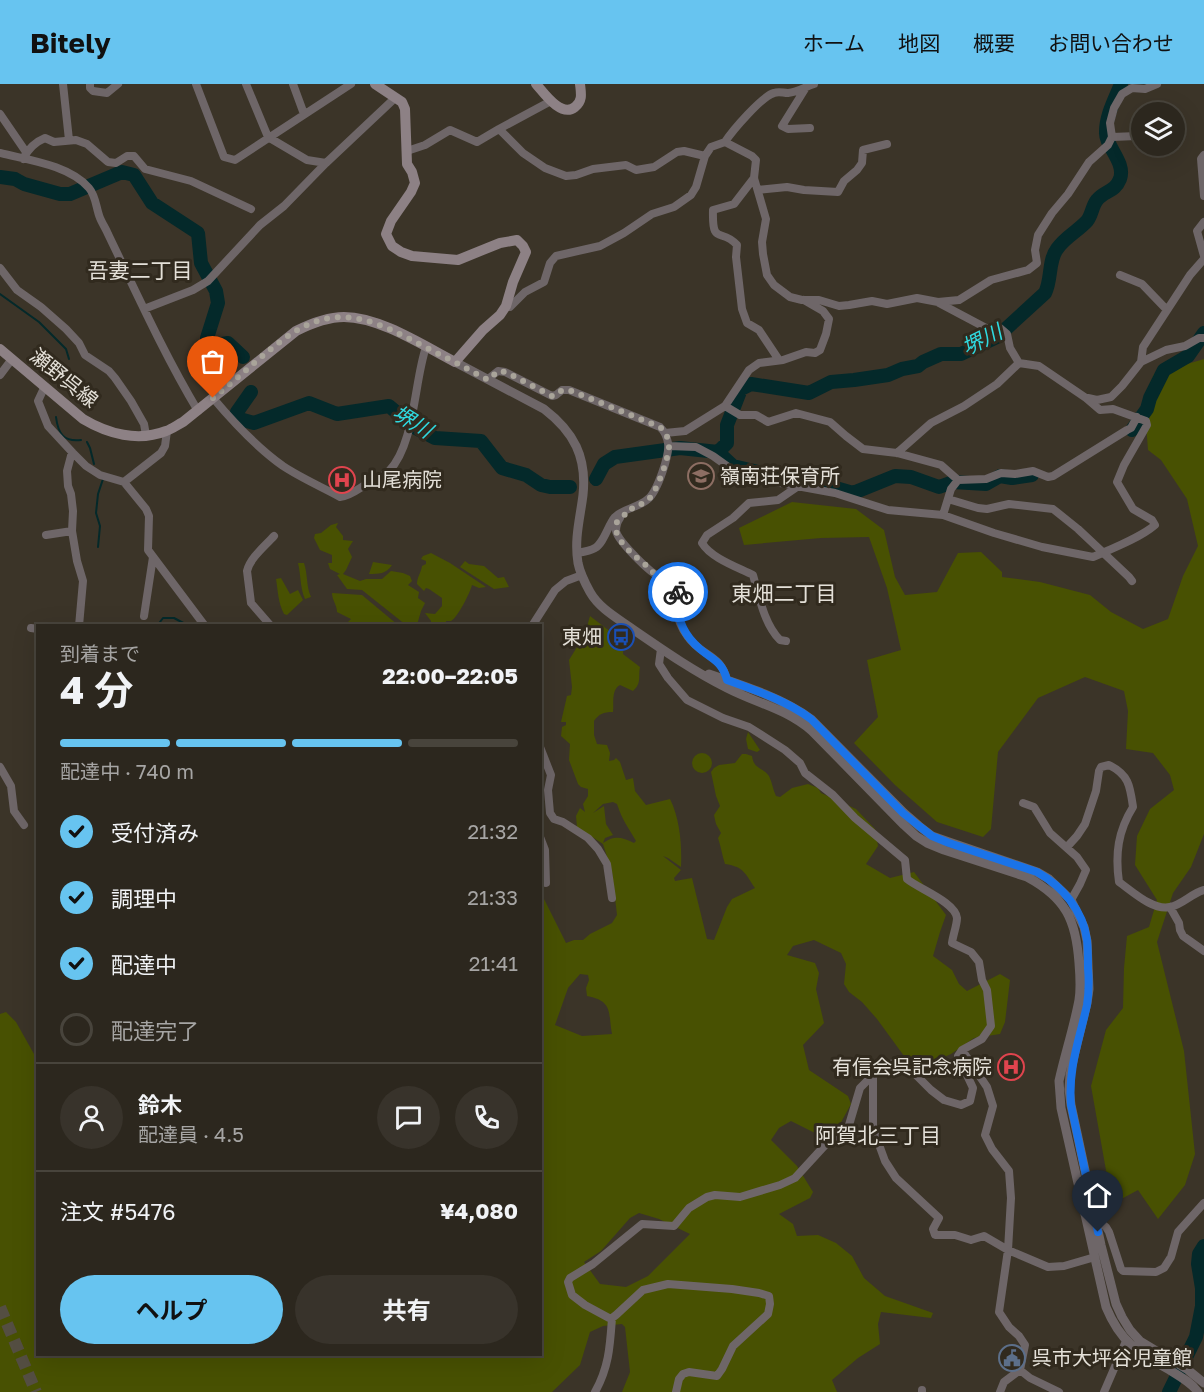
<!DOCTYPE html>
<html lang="ja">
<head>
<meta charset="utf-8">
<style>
	:root { --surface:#2c271e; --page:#38332b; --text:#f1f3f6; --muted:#a6a5a4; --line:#48443c; --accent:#67c4f0 }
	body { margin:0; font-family:"Golos Text","Noto Sans JP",sans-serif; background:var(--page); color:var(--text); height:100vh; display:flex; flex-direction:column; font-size:22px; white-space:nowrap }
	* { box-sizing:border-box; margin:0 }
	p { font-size:20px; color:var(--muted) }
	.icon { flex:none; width:33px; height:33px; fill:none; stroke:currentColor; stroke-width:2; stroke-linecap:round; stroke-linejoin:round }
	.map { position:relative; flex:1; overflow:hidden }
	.panel { position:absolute; left:36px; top:540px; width:506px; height:732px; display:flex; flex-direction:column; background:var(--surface); border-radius:0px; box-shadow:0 6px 24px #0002,0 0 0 2px var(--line) }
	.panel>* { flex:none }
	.controls { position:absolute; left:1131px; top:18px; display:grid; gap:12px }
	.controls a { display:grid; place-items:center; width:54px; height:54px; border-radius:50%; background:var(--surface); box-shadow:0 6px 24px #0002,0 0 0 2px var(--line); font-size:30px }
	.pin { position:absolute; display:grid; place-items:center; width:51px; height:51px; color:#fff; margin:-62px -26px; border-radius:50% 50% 50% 0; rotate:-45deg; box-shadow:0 0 6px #0007 }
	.pin .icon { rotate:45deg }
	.courier { position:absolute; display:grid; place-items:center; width:60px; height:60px; margin:-30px; border:4px solid #1a73e8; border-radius:50%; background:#fff; color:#222; box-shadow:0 2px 8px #0007 }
	.overview em { font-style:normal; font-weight:700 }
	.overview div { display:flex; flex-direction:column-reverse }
	.overview { display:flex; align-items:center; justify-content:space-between; height:102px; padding:0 24px }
	h1 { font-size:39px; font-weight:700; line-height:45px }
	.bar { display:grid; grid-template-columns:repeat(4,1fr); gap:9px 6px; align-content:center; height:72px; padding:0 24px }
	.bar i { height:8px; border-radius:4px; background:var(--line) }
	.bar .selected { background:var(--accent) }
	.bar p { grid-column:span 4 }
	.line { display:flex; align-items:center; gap:15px; padding:0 24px; border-top:2px solid var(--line) }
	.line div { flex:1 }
	.round { display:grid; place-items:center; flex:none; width:63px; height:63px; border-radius:32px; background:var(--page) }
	ol { padding:0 24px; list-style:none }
	li { display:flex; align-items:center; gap:18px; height:66px }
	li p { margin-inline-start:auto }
	li .icon { padding:6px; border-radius:50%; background:var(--accent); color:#111; stroke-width:4 }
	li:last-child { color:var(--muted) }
	li i { width:33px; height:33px; border:3px solid var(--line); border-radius:50% }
	.action { display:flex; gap:12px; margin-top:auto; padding:12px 24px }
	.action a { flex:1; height:69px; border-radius:36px; background:var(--accent); color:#111; font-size:24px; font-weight:700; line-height:69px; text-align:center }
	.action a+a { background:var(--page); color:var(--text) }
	header { display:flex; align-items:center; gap:36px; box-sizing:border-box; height:84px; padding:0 30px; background:var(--accent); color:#111 }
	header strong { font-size:28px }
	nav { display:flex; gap:33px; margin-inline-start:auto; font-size:21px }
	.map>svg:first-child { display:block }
	.green { fill:#485102; fill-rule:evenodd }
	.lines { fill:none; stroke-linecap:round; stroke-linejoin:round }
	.stream { stroke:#04292a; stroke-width:2 }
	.river { stroke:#04292a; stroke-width:14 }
	.trunk-tunnel { stroke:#544e42; stroke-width:12; stroke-dasharray:12 6; stroke-linecap:butt }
	.minor { stroke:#6e6668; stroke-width:8 }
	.tertiary { stroke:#6e6668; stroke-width:9 }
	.secondary { stroke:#8d8185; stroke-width:10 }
	.done { stroke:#a9a49a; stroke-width:6; stroke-dasharray:0 10.8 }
	.route { stroke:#1a73e8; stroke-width:8 }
	.labels { text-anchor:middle; stroke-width:6; stroke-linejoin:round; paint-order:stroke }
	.street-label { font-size:20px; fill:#e4e0d8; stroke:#312a1e }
	.poi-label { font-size:20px; fill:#e4e0d8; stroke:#312a1e; text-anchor:start }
	.neighbourhood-label { font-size:21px; fill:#e4e0d8; stroke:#312a1e }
	.water-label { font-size:21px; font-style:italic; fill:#2fdae0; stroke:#312a1e }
</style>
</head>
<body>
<header>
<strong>Bitely</strong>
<nav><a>ホーム</a><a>地図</a><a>概要</a><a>お問い合わせ</a></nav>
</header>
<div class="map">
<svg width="1204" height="1308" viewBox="0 0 1204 1308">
	<rect width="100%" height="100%" fill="#3b3428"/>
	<path class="green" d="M1204,275V750L1191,783L1173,809L1157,858L1184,967L1195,1070L1185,1101L1158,1135L1138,1106L1112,1120L1091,1002L1106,946L1123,924L1124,884L1127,852L1149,843L1157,816L1135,781L1137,752L1150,725L1174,706L1170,691L1153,669L1126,665L1128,627L1124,607L1085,593L1038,614L998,668L991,745L983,753L937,738L895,701L854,659L878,633L867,576L901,566L887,504L869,453L821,454L744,461L739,444L792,418L856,425L884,446L895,493L905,511L937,508L958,469L981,468L1002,488V493L1040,498L1090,511L1111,528L1143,545L1168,535L1183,492L1198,462L1187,415L1161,376L1148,366L1144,313L1154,290Z
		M338,439L336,443L343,452V456L353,457L348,465L352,473L346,486L343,490L360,497L366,495H382L391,487L403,489L410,492L412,497L408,501L419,508L418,514L425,519L421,527L417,541H406L362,506L347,505L337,491L340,490L330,485L328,479H332V471L320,466L314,454L315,450L321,449L331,441Z
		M431,469L450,479L486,503L479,504L472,501C470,509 458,533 451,537C449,537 447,537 446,537V541H431V537L425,529L435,530L442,522V514L429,505L426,504L424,507L417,500C417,493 421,489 422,482L426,480V477L421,475L423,472Z
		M465,477L469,480L484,482L498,494L504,493L509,503L494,505L460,483Z
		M373,478L392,481C386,490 379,490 369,490Z
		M298,479H304C308,491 306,502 311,513L305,515C300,504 301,491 298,479Z
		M281,494L290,510L298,506L303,516L287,531L284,530C278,519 278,507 276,495Z
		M332,509L362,511L398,541H361V538L358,539L356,541H351L348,538L351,535L337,528C337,521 332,516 332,509Z
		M590,532L607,545L624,555L627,558L623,564V570L640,583C638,593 642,599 633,607L620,601C611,606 614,619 613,628C603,628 599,630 594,637V651L597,660L607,661L610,669L609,677L614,676L616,674L620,678L626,696L633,694L635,707L646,721L670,715C680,735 682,761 681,783L668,774L663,772L681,786L674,794L675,797L692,794L707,855L714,856L727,823L732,815L755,804C745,790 745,783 725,780C722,771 721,763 718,754L721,749L716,740L714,731L720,722L716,712L711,688L714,684L719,681L735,679L742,670H746L752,672C754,686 763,683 769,692C772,698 773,706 776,712L780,713L792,704L808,700L818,704L821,709L856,725L875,745L878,762L866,780L890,794L914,788L946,831L940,848L933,872L952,886L959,900L967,907L1000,890L1010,896L1005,938L1000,950L974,954L951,970L926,981L916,979L904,972L877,935L862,918L849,908L844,900L846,880L841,869L814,856L793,862L787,871L815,879L819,889L816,905L824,939L803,961L809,986L848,1012L851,1020L839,1042L815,1049L791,1037L779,1044L771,1056L797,1082L813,1108L810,1114L779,1130L793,1140L797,1152L818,1151L836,1159L852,1172L864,1194L885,1212L933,1229L931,1234L881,1228L878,1240L880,1260L858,1274L832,1296L837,1308H622L630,1288L625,1243L622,1240L603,1242L590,1248L580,1281L552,1308H0V930L6,928L16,938L34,970L37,972L38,1270H540V807L566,859L574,856H583L590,850L612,839L617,831L612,788L603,760L577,743L576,732L580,724L585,728L583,720L588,712V705L581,703L578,700L569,676L570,660L561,652L562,643L566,641V638H561L567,612L571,611L572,603L569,576L585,550ZM613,718L617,720C622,736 628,743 636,757L634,759C622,753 614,751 603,759L605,754L613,751L606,740L604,722L593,729L603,720ZM580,890L588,891L589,896L586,904L587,912C614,917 608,930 612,950L582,952L555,941L568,904ZM639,1129L659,1135L690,1150L648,1192L626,1203L600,1200L584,1178L601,1167L630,1134Z
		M748,648L760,666L757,668L748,665L746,655Z
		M692 679a10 10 0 1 1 20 0a10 10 0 1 1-20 0Z"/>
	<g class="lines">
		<path class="stream" d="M0,210L39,238L66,265L69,275
			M56,333C58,350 64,358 81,356
			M87,358L90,364L94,380
			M98,463L100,442L96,429L98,410L103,395
			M157,542L163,534H174L189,542"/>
		<path class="river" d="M0,93L15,95L24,100L60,110H70L122,88L134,91L152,119L198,149L201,179L216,207L218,219L207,254L212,262L228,259L243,273
			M251,308L237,328L236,334L254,339L309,319L337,330L389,322L414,343L435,354L481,357L502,384L526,391L541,401L550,403H570
			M1132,346L1147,325L1150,314L1164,286L1188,272L1204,249
			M718,368L733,382L770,391L808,396L853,409L895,392L911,393L939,403L953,398L986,400L1000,392L1012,394L1032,391
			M596,395L604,380L615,373L680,364L718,368L727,359V341L741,305L751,300L809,309L831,298L854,296L888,291L902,285L918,282L923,278L941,270H961L997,253L1045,209C1052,195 1048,177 1057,165C1065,153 1078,147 1087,137C1092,131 1092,122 1097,116C1104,107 1115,108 1120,95C1126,78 1105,62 1106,48C1106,31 1115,15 1121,0
			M1169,1308L1196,1253L1202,1222V1204L1198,1180L1199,1170L1204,1162"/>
		<path class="trunk-tunnel" d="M0,1223L36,1308"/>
		<path class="minor" d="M63,0L69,56
			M90,0V4L93,7L107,9L118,0
			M196,0L224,73L235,76L351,0
			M246,0L268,53L307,76L326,79
			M293,0L304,30
			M805,5L782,42L788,45L810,44
			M551,17L499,45L523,69L545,84L566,92L576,91L593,85L626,81L636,86L654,83L677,68L684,67L705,72
			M0,30L26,68
			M1112,53L1137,52
			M725,58C732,47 762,12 774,9C779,7 783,9 788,9C798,8 805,3 814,0
			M407,67L425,61L450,46L477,58L499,45
			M0,69C28,76 69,81 89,104C96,112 96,124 100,134C102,139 106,145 108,150C137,210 164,270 198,327
			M1204,71L1201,75L1204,112
			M23,75C28,65 35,58 45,54L54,58L76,56L87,60L108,78L116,79L127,72H134L145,85L191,97L251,125
			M754,94L734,120L713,126C712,163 721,143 737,161L736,173L742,225L747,239L759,246L779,276
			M758,106L787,103L804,106L838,108L844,97L857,86L862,79L863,66L887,60
			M1204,138L1197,147L1204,172
			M0,184L17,206L41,223L66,245L79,259L85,271L109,287L115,294L131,317L144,340L146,351
			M1120,191L1142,200L1167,226
			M506,222L510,223L525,208L544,198L550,179L556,172L600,162L624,149L652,130L674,123L691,111L696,103L705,72L711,63L725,58L752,72L756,76L754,94L766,135L762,158L763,170L767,191L774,201L790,213L802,216H819L839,222L849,221L872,217L887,220L917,214L938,218L959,216L991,196L1028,186L1037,179L1035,166L1038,151L1052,129L1068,110L1089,78L1108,61L1112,53L1110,39L1114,24L1122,10L1132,4L1145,5L1157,0
			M144,225L193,206L208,197L260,141L284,122L326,79L395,14
			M1141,278L1143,263L1190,191L1204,175
			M0,291L12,275
			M488,295L498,287L505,288L552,312L556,311L562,306H569L660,343C665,348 667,353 668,359C670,371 657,408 648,415C638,424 624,424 615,433C608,441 604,459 595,464C590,467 583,468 577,469
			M45,302L38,317L48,342L72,368L86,382L100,391L124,398L161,369L165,362L167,347
			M213,314C234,339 256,363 283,382C301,394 322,403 340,413C350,412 357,406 365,401C373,397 382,393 389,387C415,360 414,298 426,263
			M1088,314L1097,316L1111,313L1122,302L1141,278L1166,266L1185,262L1199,254H1204
			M725,322L740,331H756L768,338L796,329L830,338L846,352L863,365L897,369L941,381L958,396L986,395L1001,389L1015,390L1033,387L1048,393L1053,392L1127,346L1131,344L1137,333
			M665,349L685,347L725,322L749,286L759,279L783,276L806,268L815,269L820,266L826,250L829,235L823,227L804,216
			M669,362L696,363L713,372L741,392L835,409L888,426L943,431L994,449L1042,463L1093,473C1111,465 1140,454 1155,441L1152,436L1133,425L1117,398L1124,381L1147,341L1146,337L1113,325L1100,326L1086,314L1039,282L1019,279L1010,264L1007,250L1000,244L988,245L939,219
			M72,368L67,387L68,402L71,410L73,427L72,447L77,477L83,497L79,542
			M897,369L931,339L964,322L997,300L1019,279
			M124,398L146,425L149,432L148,466L205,542
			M948,415L978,424L987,425L1009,420L1053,425L1078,445L1129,493L1132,497
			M943,431L951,405L958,396
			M620,434C617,438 616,441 616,447C618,457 650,489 660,493C666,495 672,495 676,501C680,507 676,516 676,523C677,533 682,545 688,553C701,572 721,570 727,596
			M46,451L72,447
			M144,532L153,473
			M271,542L251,519L247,487C250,474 265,462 274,452
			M532,542L555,506L566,497L582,491
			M31,544L38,545
			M786,557L780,556C764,540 759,512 753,491C737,483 711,474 702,459L707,451L733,434L749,419L778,416L797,403
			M661,565L659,580L668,594L687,616L723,634L749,643L785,666L800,679L805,689L833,711L855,734L905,776L907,795C919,805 955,818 957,834C957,841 953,851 952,859L971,868L979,878L982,896L987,906L991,942L982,955L962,966L958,972L973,1004L970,1017L961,1021L944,1016L931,1006L912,987L893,979L873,991L860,1004L849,1041L844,1049L828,1058L795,1094L780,1101L740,1113L715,1111L707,1113L689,1124L674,1142L642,1140L593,1180L570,1194L568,1198L572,1211L585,1221L609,1234H612L616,1231L643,1206L668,1200L732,1205L759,1209L769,1212L770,1220L768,1230L733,1262L722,1285L717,1292L689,1288L683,1290L679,1295L676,1308
			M540,592V602
			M540,663L551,691L548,706L550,729L554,735L563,738L588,754L598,765L607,780L612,814
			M0,683L11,702L14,727L24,741
			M1023,719L1034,723L1050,749L1077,773L1086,786L1080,800L1071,816
			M540,753L545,766L546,799
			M1067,763L1077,752L1085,740L1096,707L1099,687L1101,683L1109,681C1129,691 1130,702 1133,723C1118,747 1115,770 1119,798C1132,807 1153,827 1170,823C1182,821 1192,809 1204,806
			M1170,823L1179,839L1180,846L1183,852L1204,867
			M962,966L987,1003L993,1022L985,1051L992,1065L1009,1087L1011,1114L1008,1166L999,1228L1009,1243L1019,1252L1025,1261L1020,1286L1004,1298L1000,1308
			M873,991V1044L885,1077L896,1094L939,1134L933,1145L935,1151H955L971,1156L984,1152L1008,1166L1048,1183L1064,1182L1095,1173
			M1095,1134L1106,1143L1109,1148L1121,1185L1123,1187L1156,1188L1164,1184L1171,1173L1178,1148L1204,1119
			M1020,1286L1030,1294L1059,1308
			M922,1306V1308
			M595,1308C609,1283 610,1262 612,1234
			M1104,1308L1126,1257"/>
		<path class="tertiary" d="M455,278L544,325C574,348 587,373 583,411C580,435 574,455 578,479C580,489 585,499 590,508C599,524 617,534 631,544C663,566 693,587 727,604C758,620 785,624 812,647L904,741L916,752L927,759L944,766L1027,793C1066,814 1076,836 1079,879C1080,891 1081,904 1079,916C1074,943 1065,970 1059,997L1061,1024L1106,1223C1120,1257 1137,1268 1168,1285C1179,1292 1191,1298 1198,1308
			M709,590C742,601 783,614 811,635L904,729L919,742L932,752L949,758L1037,788L1049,795L1071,816L1084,843L1087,857L1089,905L1087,919L1074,972L1070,991L1069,1005L1071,1021L1101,1161L1116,1220L1122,1233L1130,1246L1140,1257L1188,1286L1204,1299"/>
		<path class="secondary" d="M536,0C544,9 561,34 575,23C583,17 581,9 580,0
			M0,265L83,335C108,350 138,358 166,347C172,345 177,341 183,338L296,247C312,239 327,233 344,233C380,233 424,262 455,278L483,246L500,231L506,222L513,198L526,168L523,162L517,156L500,159L458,176L412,172L401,168L392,162L386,150L391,137L411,108L415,99L412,88L407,80L405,25L402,18L375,0"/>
	</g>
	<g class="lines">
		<path class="done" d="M213,314C240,293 265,267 294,248C342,218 379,239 423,262C445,273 466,284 488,296L498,287L506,288L552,312L556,311L562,306H569L660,343C665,348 668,353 669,360C670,371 657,407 649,415C644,419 638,422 632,424V427C627,430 620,432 617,438C610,454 636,473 647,482C650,485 654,490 658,492C668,498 675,492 678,508"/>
		<path class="route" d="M678,508C675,531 682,550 700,565C713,576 722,577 727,596C755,606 787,617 811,635L903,729L919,742L932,752L949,759L1037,788C1062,802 1083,826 1087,856C1088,865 1088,875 1088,884C1089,896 1089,909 1087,921C1079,957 1068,984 1071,1021L1098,1148"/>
	</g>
	<defs>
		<symbol id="school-ring" viewBox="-11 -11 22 22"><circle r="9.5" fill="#312a1e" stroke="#8d6e63" stroke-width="1.5"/><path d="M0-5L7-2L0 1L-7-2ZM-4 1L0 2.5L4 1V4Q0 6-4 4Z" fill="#8d6e63"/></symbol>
		<symbol id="hospital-ring" viewBox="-11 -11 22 22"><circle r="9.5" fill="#312a1e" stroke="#e0444e" stroke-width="1.5"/><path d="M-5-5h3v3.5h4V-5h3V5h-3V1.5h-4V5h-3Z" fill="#e0444e"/></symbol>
		<symbol id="bus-ring" viewBox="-11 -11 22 22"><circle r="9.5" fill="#312a1e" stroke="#1a4fb4" stroke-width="1.5"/><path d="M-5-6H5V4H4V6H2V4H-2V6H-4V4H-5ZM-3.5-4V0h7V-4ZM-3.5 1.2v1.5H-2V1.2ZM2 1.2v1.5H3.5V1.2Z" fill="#1a4fb4"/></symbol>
		<symbol id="civic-ring" viewBox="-11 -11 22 22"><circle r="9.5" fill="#312a1e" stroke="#5c6f8a" stroke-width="1.5"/><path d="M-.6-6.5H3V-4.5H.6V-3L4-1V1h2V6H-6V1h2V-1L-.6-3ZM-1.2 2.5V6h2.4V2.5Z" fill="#5c6f8a"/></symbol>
	</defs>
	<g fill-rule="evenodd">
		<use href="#school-ring" x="686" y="377" width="30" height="30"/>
		<use href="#hospital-ring" x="327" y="381" width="30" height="30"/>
		<use href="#bus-ring" x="606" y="538" width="30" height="30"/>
		<use href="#hospital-ring" x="996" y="968" width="30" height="30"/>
		<use href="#civic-ring" x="997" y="1259" width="30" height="30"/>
	</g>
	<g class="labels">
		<g class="street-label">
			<text transform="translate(64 294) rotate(39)" y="7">瀬野呉線</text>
		</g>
		<g class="poi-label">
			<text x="720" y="399">嶺南荘保育所</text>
			<text x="362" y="403">山尾病院</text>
			<text x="602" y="560" text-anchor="end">東畑</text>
			<text x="992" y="990" text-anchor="end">有信会呉記念病院</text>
			<text x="1032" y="1281">呉市大坪谷児童館</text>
		</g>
		<g class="neighbourhood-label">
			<text x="140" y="194">吾妻二丁目</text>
			<text x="784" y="517">東畑二丁目</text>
			<text x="878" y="1059">阿賀北三丁目</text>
		</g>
		<g class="water-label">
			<text transform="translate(982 256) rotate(-27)" y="7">堺川</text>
			<text transform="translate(412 338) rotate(31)" y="7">堺川</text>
		</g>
	</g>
</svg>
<div class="controls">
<a><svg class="icon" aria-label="layers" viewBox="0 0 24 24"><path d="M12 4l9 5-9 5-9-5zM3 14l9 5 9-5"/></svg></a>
</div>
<div class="pin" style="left:213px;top:314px;background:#ea580c"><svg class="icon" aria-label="bag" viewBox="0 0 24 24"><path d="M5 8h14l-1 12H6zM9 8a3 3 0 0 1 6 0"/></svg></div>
<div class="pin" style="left:1098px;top:1148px;background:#1f2937"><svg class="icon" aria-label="home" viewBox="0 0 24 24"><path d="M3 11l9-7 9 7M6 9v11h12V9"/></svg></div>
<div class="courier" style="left:678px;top:508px"><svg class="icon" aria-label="bike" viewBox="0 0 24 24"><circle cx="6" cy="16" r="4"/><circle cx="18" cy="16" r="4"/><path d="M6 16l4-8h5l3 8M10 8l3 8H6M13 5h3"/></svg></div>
<section class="panel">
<div class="overview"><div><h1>4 分</h1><p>到着まで</p></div><em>22:00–22:05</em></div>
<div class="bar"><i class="selected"></i><i class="selected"></i><i class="selected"></i><i></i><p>配達中 · 740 m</p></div>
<ol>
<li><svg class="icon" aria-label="check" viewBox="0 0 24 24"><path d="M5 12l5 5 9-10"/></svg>受付済み<p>21:32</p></li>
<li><svg class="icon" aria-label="check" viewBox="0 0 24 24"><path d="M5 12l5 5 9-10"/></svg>調理中<p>21:33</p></li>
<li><svg class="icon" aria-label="check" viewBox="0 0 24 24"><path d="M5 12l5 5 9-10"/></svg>配達中<p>21:41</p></li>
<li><i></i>配達完了</li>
</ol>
<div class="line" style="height:108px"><a class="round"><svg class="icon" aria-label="person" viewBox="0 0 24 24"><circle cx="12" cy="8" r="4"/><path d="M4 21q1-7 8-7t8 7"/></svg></a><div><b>鈴木</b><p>配達員 · 4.5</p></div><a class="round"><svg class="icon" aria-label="chat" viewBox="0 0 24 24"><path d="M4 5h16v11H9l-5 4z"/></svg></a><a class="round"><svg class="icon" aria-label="phone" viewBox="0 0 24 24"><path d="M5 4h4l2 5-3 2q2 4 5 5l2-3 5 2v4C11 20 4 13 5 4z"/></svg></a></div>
<div class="line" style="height:78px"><div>注文 #5476</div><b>¥4,080</b></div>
<div class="action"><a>ヘルプ</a><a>共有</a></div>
</section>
</div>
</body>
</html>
